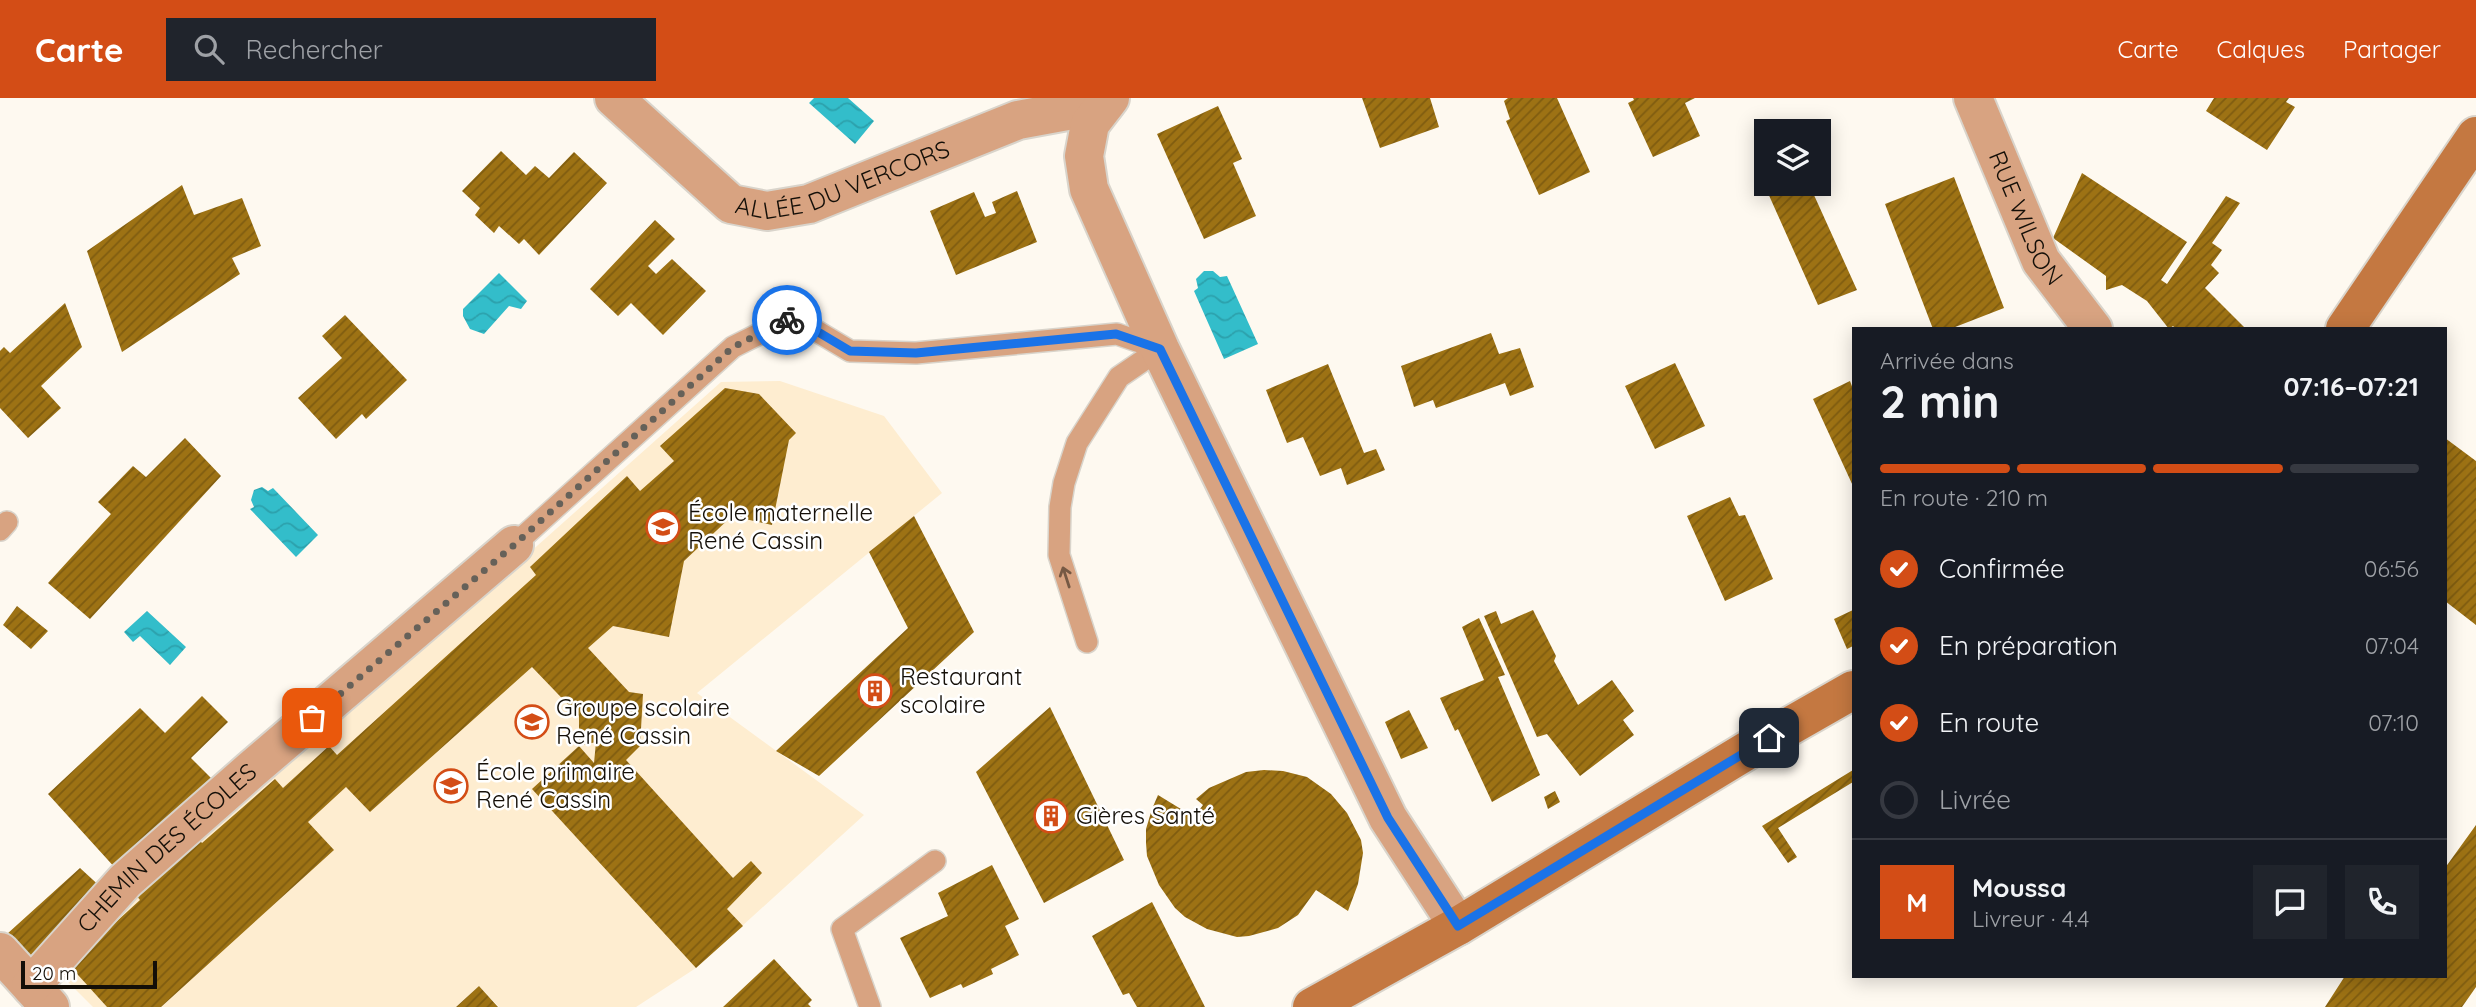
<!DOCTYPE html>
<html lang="fr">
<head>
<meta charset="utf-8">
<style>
	:root { --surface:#171b24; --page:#20242c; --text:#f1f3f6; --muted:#9ea1a6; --line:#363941; --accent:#d34d16 }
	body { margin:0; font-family:Quicksand,sans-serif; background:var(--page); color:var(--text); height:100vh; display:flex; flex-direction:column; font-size:26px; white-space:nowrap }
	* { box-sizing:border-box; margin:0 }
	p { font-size:23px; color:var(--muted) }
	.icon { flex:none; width:38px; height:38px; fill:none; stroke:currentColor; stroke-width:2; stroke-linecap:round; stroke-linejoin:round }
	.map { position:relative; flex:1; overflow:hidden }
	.sheet { position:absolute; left:1852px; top:229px; width:595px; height:651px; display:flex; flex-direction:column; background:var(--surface); border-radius:0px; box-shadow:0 4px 18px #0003 }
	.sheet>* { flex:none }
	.controls { position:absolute; left:1754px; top:21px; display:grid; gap:14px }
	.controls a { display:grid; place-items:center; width:77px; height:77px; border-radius:0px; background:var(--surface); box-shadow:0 4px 18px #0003; font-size:35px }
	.scale { position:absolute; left:21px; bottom:18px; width:136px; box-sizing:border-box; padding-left:7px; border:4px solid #140f08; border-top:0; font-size:19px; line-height:24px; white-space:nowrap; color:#140f08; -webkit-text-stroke:5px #fff; paint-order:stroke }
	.pin { position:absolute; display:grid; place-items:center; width:60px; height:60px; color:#fff; margin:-30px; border-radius:14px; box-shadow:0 4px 10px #0006 }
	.courier { position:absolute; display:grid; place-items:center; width:70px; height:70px; margin:-35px; border:5px solid #1a73e8; border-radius:50%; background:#fff; color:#222; box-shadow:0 2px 9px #0007 }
	.overview em { font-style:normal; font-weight:800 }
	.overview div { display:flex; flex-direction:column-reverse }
	.overview { display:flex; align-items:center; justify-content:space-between; height:119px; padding:0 28px }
	h1 { font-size:46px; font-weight:800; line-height:52px }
	.bar { display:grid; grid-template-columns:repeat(4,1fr); gap:10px 7px; align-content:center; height:84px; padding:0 28px }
	.bar i { height:9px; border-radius:5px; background:var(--line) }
	.bar .active { background:var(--accent) }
	.bar p { grid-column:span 4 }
	.line { display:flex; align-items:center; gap:18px; padding:0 28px; border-top:2px solid var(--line) }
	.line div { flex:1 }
	.round { display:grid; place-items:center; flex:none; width:74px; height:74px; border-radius:0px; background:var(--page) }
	ol { padding:0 28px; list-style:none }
	li { display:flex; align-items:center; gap:21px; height:77px }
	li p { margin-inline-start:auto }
	li .icon { padding:7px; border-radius:50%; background:var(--accent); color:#fff; stroke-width:4 }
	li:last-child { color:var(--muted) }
	li i { width:38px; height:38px; border:4px solid var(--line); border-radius:50% }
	header { display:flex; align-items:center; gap:42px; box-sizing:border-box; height:98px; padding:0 35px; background:var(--accent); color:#fff }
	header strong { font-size:33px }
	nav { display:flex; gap:38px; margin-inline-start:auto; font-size:24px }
	.search { width:490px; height:63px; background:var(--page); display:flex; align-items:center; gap:18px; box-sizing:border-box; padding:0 24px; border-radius:0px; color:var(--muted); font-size:26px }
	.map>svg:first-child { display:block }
	.built { fill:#feedd0 }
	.water { fill:url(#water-waves) }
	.building { fill:url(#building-hatch); fill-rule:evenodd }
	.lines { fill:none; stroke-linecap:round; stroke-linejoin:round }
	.service-casing { stroke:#d9d4cb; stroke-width:24 }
	.minor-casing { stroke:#d9d4cb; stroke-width:42 }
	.secondary-casing { stroke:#d9d4cb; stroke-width:42 }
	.service { stroke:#d8a381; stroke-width:21 }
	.minor { stroke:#d8a381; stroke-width:38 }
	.secondary { stroke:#c47841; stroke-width:38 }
	.oneway { stroke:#765944 }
	.done { stroke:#666159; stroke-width:7; stroke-dasharray:0 12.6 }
	.route { stroke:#1a73e8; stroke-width:9 }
	.labels { text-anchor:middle; stroke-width:5; stroke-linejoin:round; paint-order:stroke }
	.street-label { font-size:24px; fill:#140f08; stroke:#fff }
	.poi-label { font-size:24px; fill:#140f08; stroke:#fff; text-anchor:start }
</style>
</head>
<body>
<header>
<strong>Carte</strong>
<div class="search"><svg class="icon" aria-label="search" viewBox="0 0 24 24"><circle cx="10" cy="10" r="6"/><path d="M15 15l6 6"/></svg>Rechercher</div>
<nav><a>Carte</a><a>Calques</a><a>Partager</a></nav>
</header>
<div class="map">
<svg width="2476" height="909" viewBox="0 0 2476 909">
	<defs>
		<pattern id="water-waves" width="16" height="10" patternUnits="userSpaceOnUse" patternTransform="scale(1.75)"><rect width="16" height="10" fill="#33bdca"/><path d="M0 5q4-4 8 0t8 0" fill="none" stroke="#2ca1ac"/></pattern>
		<pattern id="building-hatch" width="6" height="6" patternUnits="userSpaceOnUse" patternTransform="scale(1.75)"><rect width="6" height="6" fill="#9d7214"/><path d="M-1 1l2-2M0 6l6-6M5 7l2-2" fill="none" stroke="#7f5c10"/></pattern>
	</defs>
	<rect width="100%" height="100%" fill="#fef9f0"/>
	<path class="built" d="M780,283L884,318L942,395L697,595L864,717L696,870L636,909H499L479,888L456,909H93L55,871L132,792L519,464L721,284Z"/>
	<path class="water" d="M814,0H848L874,23L855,46L809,5Z
		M1204,173H1213L1220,179L1227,178L1258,246L1224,261L1194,193L1198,190L1196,181Z
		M499,175L527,203L521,211L509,208L484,236L470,231L463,218V211Z
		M262,389L268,393L273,390L318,437L296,459L250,411L254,409L251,402L254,392Z
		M147,513L186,549L170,567L140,538L133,544L124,534Z"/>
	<path class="building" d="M1362,0H1430L1439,29L1380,50Z
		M1508,0H1557L1590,74L1539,97L1506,23L1510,21L1504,3Z
		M1633,0H1695L1685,5L1700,38L1653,59L1628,5L1634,2Z
		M2214,0H2289L2286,4L2295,9L2267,52L2206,13Z
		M1218,8L1242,61L1233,65L1256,118L1204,141L1157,36Z
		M501,53L526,77L535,68L549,80L574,54L607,85L539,157L524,141L519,146L499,128L494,135L475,117L480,110L462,93Z
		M1766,72V86H1809L1857,192L1818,207L1759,75Z
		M2082,75L2187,144L2161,182L2167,186L2226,98L2240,105L2212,145L2222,152L2211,167L2219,175L2205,190L2246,231H2176L2173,228L2169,231L2147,203L2122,187L2106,192V178L2053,140Z
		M1954,79L2004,210L1950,231H1933L1885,106Z
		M182,87L194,117L242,100L261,148L232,160L240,176L122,254L87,153Z
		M1017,93L1037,144L956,177L930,113L974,94L985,119L996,115L992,104Z
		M655,122L675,141L648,168L656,176L672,161L706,193L663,237L631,205L618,218L590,191Z
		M65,205L82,249L41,288L61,310L28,340L0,310V253L4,249L10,255Z
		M345,217L407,282L366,321L362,316L336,341L298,300L342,260L322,238Z
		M1491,235L1499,256L1520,250L1534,289L1510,298L1505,285L1436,310L1433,302L1414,309L1401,268Z
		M1675,265L1705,328L1655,351L1625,288Z
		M1328,266L1364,355L1376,351L1385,372L1347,387L1341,370L1320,378L1303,339L1287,345L1266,292Z
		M1850,283L1853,291V388L1813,301Z
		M725,290L759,296L796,335L789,342L772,427L732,418L684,463L669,539L613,528L588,550L629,594L643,596L640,648L626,662L733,780L751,763L762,775L727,811L743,828L696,870L532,691L579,648V618L532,569L370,714L346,689L308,724L334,752L161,909H107L69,867L140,802L132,792L194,736L202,745L275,681L283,690L329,648L337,657L536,477L530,469L627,378L640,393L674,363L660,348ZM596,644L594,665L579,648Z
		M185,340L221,378L90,521L48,485L111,416L98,404L133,368L146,379Z
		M2445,340L2476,363V527L2445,503Z
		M1730,399L1739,418L1745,417L1773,481L1725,503L1687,418Z
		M914,418L974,534L819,678L776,653L908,530L869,454Z
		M17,508L48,533L31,551L3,527Z
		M1533,512L1556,558L1554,563L1578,607L1612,582L1634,613L1623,622L1634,637L1580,678L1547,636L1537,639L1484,518L1496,513L1501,526Z
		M1853,512V548L1847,551L1834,521Z
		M1479,520L1505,577L1498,579L1540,677L1492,704L1458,631L1455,633L1440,600L1484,582L1462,529Z
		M202,598L228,624L191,660L211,680L117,772L48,696L140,610L165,635Z
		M1050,609L1124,762L1044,805L976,674Z
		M1409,612L1428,650L1401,661L1385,624Z
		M1264,672L1283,673L1307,679L1331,696L1347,715L1361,742L1363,755L1358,786L1348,813L1316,792L1298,817L1278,830L1249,838L1237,839L1207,831L1185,819L1175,810L1159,787L1147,758L1146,745V731L1152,711L1158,697L1194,719L1203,707L1196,701L1209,690L1246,674Z
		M1853,672V684L1778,730L1797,759L1788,765L1762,728Z
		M1555,693L1560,704L1548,711L1544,699Z
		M2476,727V889L2462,909H2325L2345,878H2445V770Z
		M992,767L1019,821L1005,828L1019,857L991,871L993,876L963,890L961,886L930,900L900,840L948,818L938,795Z
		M80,770L104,792L33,863L7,836Z
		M1152,804L1205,909H1137L1129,895L1123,897L1092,838Z
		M774,861L812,902L808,906L811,909H723Z
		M479,888L498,909H456Z"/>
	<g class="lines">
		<defs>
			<path id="service" d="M0,432L7,424
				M514,447L733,249L793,219L850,253L916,255L1117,236L1160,251
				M1087,544L1059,457L1060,409L1064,385L1077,345L1119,279L1160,251
				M870,909L842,831L935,763"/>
			<g id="minor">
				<path id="s1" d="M614,0L731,106L767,113L809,106L1018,22L1105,6"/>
				<path d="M1110,0L1090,26L1084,58L1089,91L1160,251L1388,720L1458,828"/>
				<path id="s2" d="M1973,0L2041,163L2093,231"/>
				<path d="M0,854L50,909"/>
				<path id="s3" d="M31,888L125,783L251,672L514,447"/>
			</g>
			<path id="secondary" d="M2345,231L2476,38
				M1312,909L1458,828L1748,652L1853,592"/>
		</defs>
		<use href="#service" class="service-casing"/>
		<use href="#minor" class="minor-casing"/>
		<use href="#secondary" class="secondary-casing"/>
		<use href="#service" class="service"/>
		<use href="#minor" class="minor"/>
		<use href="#secondary" class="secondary"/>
	</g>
	<defs><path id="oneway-shaft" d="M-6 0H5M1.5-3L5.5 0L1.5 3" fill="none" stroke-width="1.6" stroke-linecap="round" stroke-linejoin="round" transform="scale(1.75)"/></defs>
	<use class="oneway" href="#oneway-shaft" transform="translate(1066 479) rotate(-108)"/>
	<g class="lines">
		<path class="done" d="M312,620L514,447L733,249L787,222"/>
		<path class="route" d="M787,222L793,219L850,253L916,255L1116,236L1160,251L1388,720L1458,828L1769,640"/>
	</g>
	<defs>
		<symbol id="school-ring" viewBox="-11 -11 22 22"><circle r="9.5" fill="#fff" stroke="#d34d16" stroke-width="1.5"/><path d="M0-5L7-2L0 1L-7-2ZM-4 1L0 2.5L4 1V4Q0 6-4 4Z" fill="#d34d16"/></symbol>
		<symbol id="building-ring" viewBox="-11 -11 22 22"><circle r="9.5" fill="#fff" stroke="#d34d16" stroke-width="1.5"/><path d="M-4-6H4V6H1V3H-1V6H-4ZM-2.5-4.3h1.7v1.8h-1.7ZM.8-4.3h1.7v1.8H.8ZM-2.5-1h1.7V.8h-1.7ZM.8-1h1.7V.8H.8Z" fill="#d34d16"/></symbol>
	</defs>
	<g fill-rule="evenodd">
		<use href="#school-ring" x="644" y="410" width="38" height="38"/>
		<use href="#building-ring" x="856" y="574" width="38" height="38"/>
		<use href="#school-ring" x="513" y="605" width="38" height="38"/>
		<use href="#school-ring" x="432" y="669" width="38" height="38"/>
		<use href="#building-ring" x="1032" y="699" width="38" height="38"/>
	</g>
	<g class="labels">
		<g class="street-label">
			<text dy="8" stroke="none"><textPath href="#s1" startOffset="275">ALLÉE DU VERCORS</textPath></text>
			<text dy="8" stroke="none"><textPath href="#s2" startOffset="131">RUE WILSON</textPath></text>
			<text dy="8" stroke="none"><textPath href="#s3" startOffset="194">CHEMIN DES ÉCOLES</textPath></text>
		</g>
		<g class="poi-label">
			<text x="688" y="423">École maternelle<tspan x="688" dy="28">René Cassin</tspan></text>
			<text x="900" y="587">Restaurant<tspan x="900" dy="28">scolaire</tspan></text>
			<text x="556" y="618">Groupe scolaire<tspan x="556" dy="28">René Cassin</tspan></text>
			<text x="476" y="682">École primaire<tspan x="476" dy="28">René Cassin</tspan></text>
			<text x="1076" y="726">Gières Santé</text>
		</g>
	</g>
</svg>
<div class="controls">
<a><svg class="icon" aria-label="layers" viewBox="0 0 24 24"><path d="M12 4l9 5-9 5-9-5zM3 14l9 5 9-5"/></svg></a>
</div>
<div class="scale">20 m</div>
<div class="pin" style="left:312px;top:620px;background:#ea580c"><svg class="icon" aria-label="bag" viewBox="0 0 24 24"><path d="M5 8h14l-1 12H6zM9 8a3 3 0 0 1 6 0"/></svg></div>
<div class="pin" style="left:1769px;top:640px;background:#1f2937"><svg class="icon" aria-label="home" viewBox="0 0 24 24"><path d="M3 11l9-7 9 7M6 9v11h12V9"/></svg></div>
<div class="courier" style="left:787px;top:222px"><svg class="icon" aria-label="bike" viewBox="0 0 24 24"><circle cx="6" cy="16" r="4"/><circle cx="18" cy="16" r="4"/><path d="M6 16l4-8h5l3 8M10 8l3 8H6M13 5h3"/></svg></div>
<section class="sheet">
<div class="overview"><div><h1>2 min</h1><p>Arrivée dans</p></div><em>07:16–07:21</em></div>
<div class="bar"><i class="active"></i><i class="active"></i><i class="active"></i><i></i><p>En route · 210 m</p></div>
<ol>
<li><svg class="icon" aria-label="check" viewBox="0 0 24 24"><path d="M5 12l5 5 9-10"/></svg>Confirmée<p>06:56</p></li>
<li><svg class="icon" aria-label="check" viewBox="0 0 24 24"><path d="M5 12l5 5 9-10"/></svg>En préparation<p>07:04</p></li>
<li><svg class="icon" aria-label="check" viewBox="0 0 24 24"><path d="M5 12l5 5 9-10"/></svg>En route<p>07:10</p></li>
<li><i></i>Livrée</li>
</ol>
<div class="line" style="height:126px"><b class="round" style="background:var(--accent);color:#fff">M</b><div><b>Moussa</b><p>Livreur · 4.4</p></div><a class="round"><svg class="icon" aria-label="chat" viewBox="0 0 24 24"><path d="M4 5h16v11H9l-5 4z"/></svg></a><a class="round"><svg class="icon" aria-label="phone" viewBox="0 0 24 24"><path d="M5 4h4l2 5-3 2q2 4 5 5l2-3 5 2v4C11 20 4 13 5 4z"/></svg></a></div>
</section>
</div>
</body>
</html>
